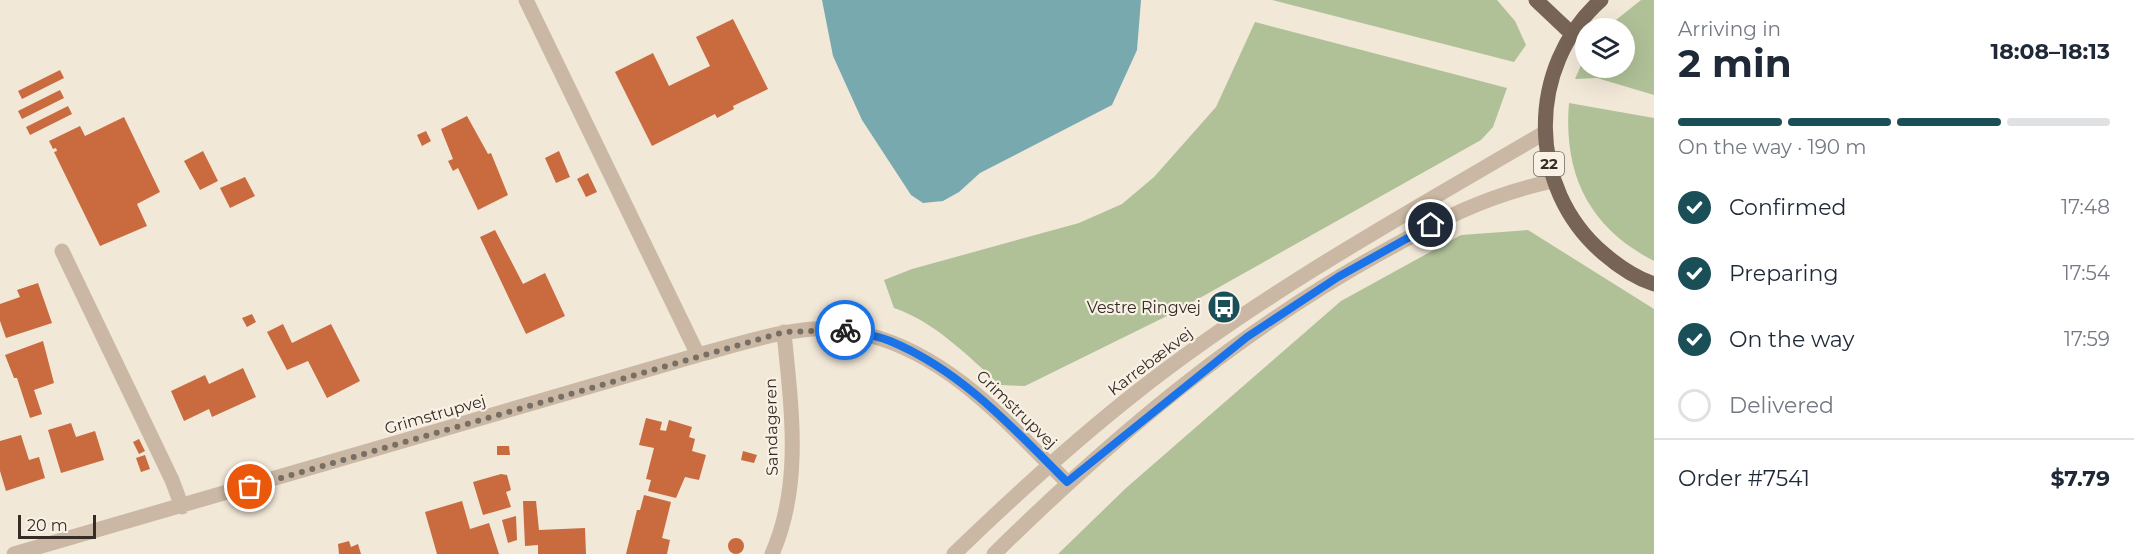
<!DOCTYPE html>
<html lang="en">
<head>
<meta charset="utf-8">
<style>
	:root { --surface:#fff; --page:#f6f6f7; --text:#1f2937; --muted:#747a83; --line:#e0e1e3; --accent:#1b4f57 }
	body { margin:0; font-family:Montserrat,sans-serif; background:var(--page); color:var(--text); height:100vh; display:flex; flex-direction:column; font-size:22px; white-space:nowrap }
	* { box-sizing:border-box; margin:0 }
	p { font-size:20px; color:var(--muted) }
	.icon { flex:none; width:33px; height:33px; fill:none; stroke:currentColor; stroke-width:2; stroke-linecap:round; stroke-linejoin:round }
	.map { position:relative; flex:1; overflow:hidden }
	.panel { display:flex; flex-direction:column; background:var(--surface); width:480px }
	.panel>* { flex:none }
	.tools { position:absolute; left:1575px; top:18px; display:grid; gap:12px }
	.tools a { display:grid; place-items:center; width:60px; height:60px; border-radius:50%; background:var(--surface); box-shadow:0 6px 24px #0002; font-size:30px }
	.scale { position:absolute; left:18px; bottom:15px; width:78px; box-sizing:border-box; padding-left:6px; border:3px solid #352c26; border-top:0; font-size:16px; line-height:21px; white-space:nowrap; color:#352c26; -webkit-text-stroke:4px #f9f1e5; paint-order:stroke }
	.pin { position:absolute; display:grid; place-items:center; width:51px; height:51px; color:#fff; margin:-26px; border:3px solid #fff; border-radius:50%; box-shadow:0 2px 6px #0007 }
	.courier { position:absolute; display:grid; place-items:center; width:60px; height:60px; margin:-30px; border:4px solid #1a73e8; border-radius:50%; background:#fff; color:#222; box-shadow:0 2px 8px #0007 }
	.head em { font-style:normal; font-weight:700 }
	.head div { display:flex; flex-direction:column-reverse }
	.head { display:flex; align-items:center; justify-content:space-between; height:102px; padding:0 24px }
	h1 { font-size:39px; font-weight:700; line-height:45px }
	.bar { display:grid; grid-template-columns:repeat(4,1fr); gap:9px 6px; align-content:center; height:72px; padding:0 24px }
	.bar i { height:8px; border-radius:4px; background:var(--line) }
	.bar .selected { background:var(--accent) }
	.bar p { grid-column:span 4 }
	.line { display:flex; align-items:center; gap:15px; padding:0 24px; border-top:2px solid var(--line) }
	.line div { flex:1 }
	ol { padding:0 24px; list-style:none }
	li { display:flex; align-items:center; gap:18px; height:66px }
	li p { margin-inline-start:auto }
	li .icon { padding:6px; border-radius:50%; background:var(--accent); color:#fff; stroke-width:4 }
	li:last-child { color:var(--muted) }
	li i { width:33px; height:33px; border:3px solid var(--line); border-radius:50% }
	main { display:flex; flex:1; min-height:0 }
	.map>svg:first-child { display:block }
	.green { fill:#b0c198 }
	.water { fill:#77a9af }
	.building { fill:#c96a3f }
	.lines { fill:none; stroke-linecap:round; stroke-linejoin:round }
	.minor { stroke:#cab8a4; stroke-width:15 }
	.major { stroke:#776457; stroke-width:15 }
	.done { stroke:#776e64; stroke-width:6; stroke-dasharray:0 10.8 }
	.route { stroke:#1a73e8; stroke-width:8 }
	.labels { text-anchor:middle; stroke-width:4.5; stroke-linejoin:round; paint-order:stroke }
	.shield { fill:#f9f1e5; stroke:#70675f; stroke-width:1.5 }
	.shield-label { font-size:15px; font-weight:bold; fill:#352c26 }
	.poi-label { font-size:16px; fill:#352c26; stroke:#f9f1e5; text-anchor:end }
	.street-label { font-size:16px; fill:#352c26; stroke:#f9f1e5 }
</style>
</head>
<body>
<main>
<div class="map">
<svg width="1654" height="554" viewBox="0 0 1654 554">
	<rect width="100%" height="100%" fill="#f2e8d8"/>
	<path class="green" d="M1272,0H1497L1515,21L1526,45L1514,62Z
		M1641,0H1654V95L1597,78L1575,79L1585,56L1586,68H1624V28H1606Z
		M1255,22L1507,88L1493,127L1481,140L1173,313L1025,386L1000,385C968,356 935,322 894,308L884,280L912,269L1079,223L1122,204L1154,177L1216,107Z
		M1569,103L1654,118V261C1589,228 1563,174 1569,103Z
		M1528,230L1654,309V554H1058L1126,488L1341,301L1461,235Z"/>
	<path class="water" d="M822,0H1141L1137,50L1112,105L980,173L959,192L943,201L923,203L911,195L862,120L833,56Z"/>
	<path class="building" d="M733,19L768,89L733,106L734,109L717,118L715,114L652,146L615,72L653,53L669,86L710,66L696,37Z
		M60,70L64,78L22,99L18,91Z
		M60,90L64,98L22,119L18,111Z
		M68,106L72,114L30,135L26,127Z
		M467,116L488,154L491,153L508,195L478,210L458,168L453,171L448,161L453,159L441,129Z
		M124,117L160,192L137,204L147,226L100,246L54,152L57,151L56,148L53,149L49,141L80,126L85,136Z
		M426,131L431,141L422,146L417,135Z
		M203,151L218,181L200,190L184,161Z
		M559,151L570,177L556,183L545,158Z
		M588,173L597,192L586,197L577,179Z
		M245,177L255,196L230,208L220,188Z
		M495,230L523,284L545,273L565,316L526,334L480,237Z
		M38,283L52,323L6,338L0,321V304L20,297L17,290Z
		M252,314L256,322L247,327L242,318Z
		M283,324L292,343L331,324L360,381L327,398L308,361L287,370L267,332Z
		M43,341L54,383L34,390L42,414L30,418L17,378H14L5,355Z
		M243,368L256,397L212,417L209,409L184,421L171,391L205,375L209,384Z
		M646,418L662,422L660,430L666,431L669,420L692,427L689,437L695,439L692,451L706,455L699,480L685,477L676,498L648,491L651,480L646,479L654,448L639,445Z
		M71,423L76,437L95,431L104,460L61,473L48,430Z
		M21,435L29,460L39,457L45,478L6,491L0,471V441Z
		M139,439L145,451L139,454L133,442Z
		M497,446H509L510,455H497Z
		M743,451L757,455L754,463L741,460Z
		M145,455L150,469L141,472L136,458Z
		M501,474L507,475L511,490L506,492L511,507L483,515L473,482Z
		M644,495L671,502L662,538L670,540L667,554H626L637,510H640Z
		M462,501L470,529L489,523L499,554H437L425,512Z
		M523,501H536L539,530L585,528L586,554H538V545L525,546Z
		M516,516L517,540L508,543L502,520Z
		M728 546a8 8 0 1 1 16 0a8 8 0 1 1-16 0Z
		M349,541L351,547L358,544L361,554H339L338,544Z"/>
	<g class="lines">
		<path class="minor" d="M526,0L698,355
			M62,251L172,480L182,507
			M14,554L698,355C743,343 789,327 837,328C847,328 858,333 868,335C951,356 1008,424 1067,482
			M772,554C803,484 791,406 784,332
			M954,554C1013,497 1073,442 1138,391C1264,292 1406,214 1544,133
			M994,554C1110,440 1236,333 1379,254C1440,220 1484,196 1553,181"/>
		<path class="major" d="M1536,0L1572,34
			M1601,0C1526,67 1527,188 1603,253C1618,266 1636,278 1654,284"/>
	</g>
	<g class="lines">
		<path class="done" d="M250,487L784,332L845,330"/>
		<path class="route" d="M845,330C860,333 876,335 890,341C962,371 1013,428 1067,482L1247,337L1338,277L1431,225"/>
	</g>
	<defs>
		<symbol id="bus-disc" viewBox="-11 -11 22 22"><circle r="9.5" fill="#1b4f57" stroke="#f9f1e5"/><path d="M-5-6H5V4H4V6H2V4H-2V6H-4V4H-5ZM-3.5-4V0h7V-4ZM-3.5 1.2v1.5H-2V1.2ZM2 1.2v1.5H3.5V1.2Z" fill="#fff"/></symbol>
	</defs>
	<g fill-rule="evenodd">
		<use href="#bus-disc" x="1205" y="288" width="38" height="38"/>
	</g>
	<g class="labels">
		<rect class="shield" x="1534" y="152" width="30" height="24" rx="4.5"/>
		<g class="shield-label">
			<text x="1549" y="169">22</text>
		</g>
		<g class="poi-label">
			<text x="1201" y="313">Vestre Ringvej</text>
		</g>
		<g class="street-label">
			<text transform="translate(1150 361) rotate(-37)" y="6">Karrebækvej</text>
			<text transform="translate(1017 409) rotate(44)" y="6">Grimstrupvej</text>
			<text transform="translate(435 414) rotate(-16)" y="6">Grimstrupvej</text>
			<text transform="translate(771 427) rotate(-91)" y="6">Sandageren</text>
		</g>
	</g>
</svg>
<div class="tools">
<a><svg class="icon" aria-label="layers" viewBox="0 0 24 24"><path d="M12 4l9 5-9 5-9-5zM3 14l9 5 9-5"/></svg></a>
</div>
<div class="scale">20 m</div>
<div class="pin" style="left:250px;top:487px;background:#ea580c"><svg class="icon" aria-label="bag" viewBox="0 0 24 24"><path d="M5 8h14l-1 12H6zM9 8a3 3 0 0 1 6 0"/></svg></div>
<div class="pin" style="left:1431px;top:225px;background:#1f2937"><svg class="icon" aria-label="home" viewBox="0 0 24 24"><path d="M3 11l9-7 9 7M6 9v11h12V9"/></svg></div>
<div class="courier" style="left:845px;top:330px"><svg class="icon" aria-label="bike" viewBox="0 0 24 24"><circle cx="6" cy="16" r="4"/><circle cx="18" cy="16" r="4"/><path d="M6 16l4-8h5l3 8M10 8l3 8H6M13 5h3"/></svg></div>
</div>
<section class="panel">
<div class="head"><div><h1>2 min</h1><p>Arriving in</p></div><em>18:08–18:13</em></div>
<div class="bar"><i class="selected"></i><i class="selected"></i><i class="selected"></i><i></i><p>On the way · 190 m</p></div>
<ol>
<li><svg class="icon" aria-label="check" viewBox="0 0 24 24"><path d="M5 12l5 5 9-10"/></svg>Confirmed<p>17:48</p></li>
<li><svg class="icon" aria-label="check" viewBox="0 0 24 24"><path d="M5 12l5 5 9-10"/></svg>Preparing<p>17:54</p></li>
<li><svg class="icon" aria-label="check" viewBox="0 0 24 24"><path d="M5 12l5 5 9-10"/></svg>On the way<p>17:59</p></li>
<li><i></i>Delivered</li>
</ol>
<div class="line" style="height:78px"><div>Order #7541</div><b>$7.79</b></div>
</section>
</main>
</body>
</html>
